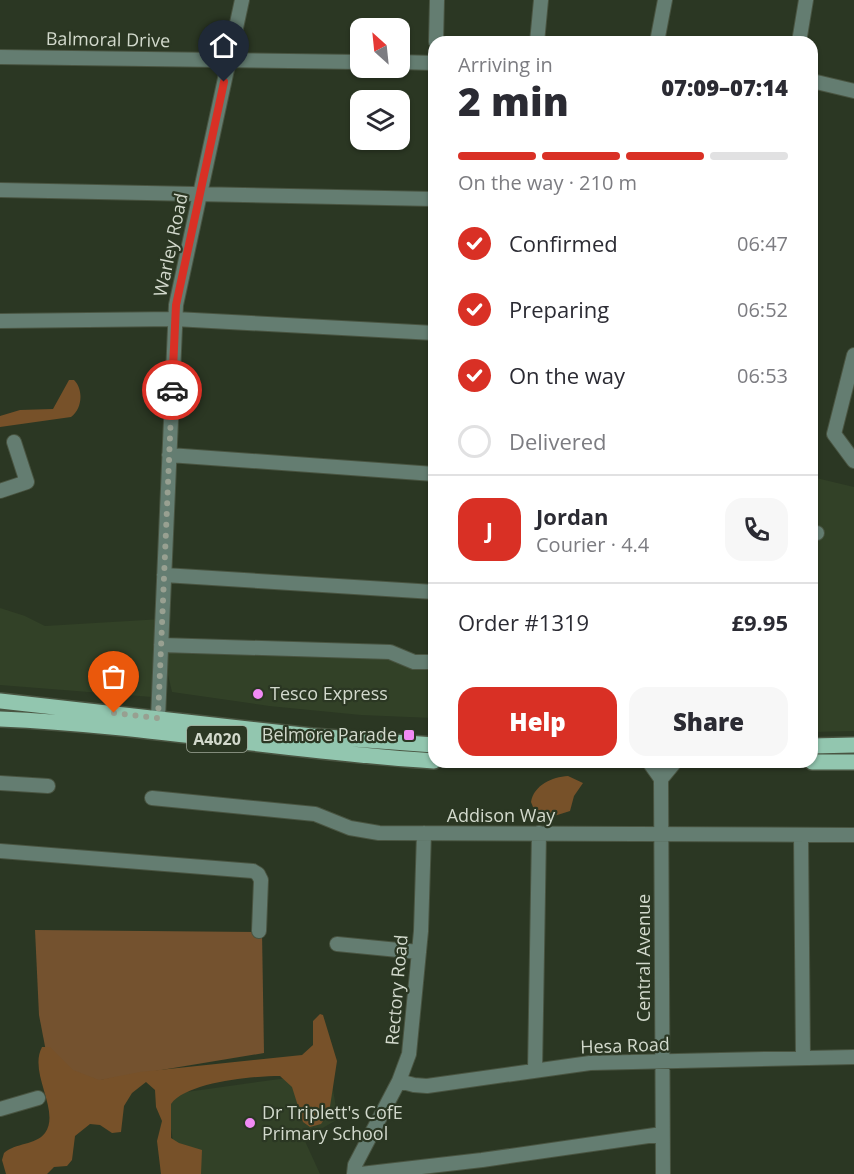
<!DOCTYPE html>
<html lang="en">
<head>
<meta charset="utf-8">
<style>
	:root { --surface:#fff; --page:#f7f7f7; --text:#2b2b33; --muted:#7c7c81; --line:#e1e1e2; --accent:#d93025 }
	body { margin:0; font-family:"Open Sans",sans-serif; background:var(--page); color:var(--text); height:100vh; display:flex; flex-direction:column; font-size:22px; white-space:nowrap }
	* { box-sizing:border-box; margin:0 }
	p { font-size:20px; color:var(--muted) }
	.icon { flex:none; width:33px; height:33px; fill:none; stroke:currentColor; stroke-width:2; stroke-linecap:round; stroke-linejoin:round }
	.map { position:relative; flex:1; overflow:hidden }
	.details { position:absolute; left:428px; top:36px; width:390px; height:732px; display:flex; flex-direction:column; background:var(--surface); border-radius:18px; box-shadow:0 2px 4px #0004 }
	.details>* { flex:none }
	.needle { width:39px; rotate:333deg }
	.tools { position:absolute; left:350px; top:18px; display:grid; gap:12px }
	.tools a { display:grid; place-items:center; width:60px; height:60px; border-radius:12px; background:var(--surface); box-shadow:0 2px 4px #0004; font-size:30px }
	.pin { position:absolute; display:grid; place-items:center; width:51px; height:51px; color:#fff; margin:-62px -26px; border-radius:50% 50% 50% 0; rotate:-45deg; box-shadow:0 0 6px #0007 }
	.pin .icon { rotate:45deg }
	.courier { position:absolute; display:grid; place-items:center; width:60px; height:60px; margin:-30px; border:4px solid #d93025; border-radius:50%; background:#fff; color:#222; box-shadow:0 2px 8px #0007 }
	.headline em { font-style:normal; font-weight:800 }
	.headline div { display:flex; flex-direction:column-reverse }
	.headline { display:flex; align-items:center; justify-content:space-between; height:102px; padding:0 30px }
	h1 { font-size:39px; font-weight:800; line-height:45px }
	.bar { display:grid; grid-template-columns:repeat(4,1fr); gap:9px 6px; align-content:center; height:72px; padding:0 30px }
	.bar i { height:8px; border-radius:4px; background:var(--line) }
	.bar .active { background:var(--accent) }
	.bar p { grid-column:span 4 }
	.line { display:flex; align-items:center; gap:15px; padding:0 30px; border-top:2px solid var(--line) }
	.line div { flex:1 }
	.round { display:grid; place-items:center; flex:none; width:63px; height:63px; border-radius:18px; background:var(--page) }
	ol { padding:0 30px; list-style:none }
	li { display:flex; align-items:center; gap:18px; height:66px }
	li p { margin-inline-start:auto }
	li .icon { padding:6px; border-radius:50%; background:var(--accent); color:#fff; stroke-width:4 }
	li:last-child { color:var(--muted) }
	li i { width:33px; height:33px; border:3px solid var(--line); border-radius:50% }
	.primary-button { display:flex; gap:12px; margin-top:auto; padding:12px 30px }
	.primary-button a { flex:1; height:69px; border-radius:18px; background:var(--accent); color:#fff; font-size:24px; font-weight:800; line-height:69px; text-align:center }
	.primary-button a+a { background:var(--page); color:var(--text) }
	.map>svg:first-child { display:block }
	.built { fill:#324127 }
	.green { fill:#74522f }
	.forest { fill:#775129 }
	.lines { fill:none; stroke-linecap:round; stroke-linejoin:round }
	.minor-casing { stroke:#495441; stroke-width:16 }
	.major-casing { stroke:#495441; stroke-width:18 }
	.minor { stroke:#647d71; stroke-width:14 }
	.major { stroke:#92c6af; stroke-width:15 }
	.done { stroke:#98a091; stroke-width:6; stroke-dasharray:0 10.8 }
	.route { stroke:#d93025; stroke-width:8 }
	.poi-dot { fill:#f18af4; stroke:#2b3723; stroke-width:2 }
	.labels { text-anchor:middle; stroke-width:4.5; stroke-linejoin:round; paint-order:stroke }
	.shield { fill:#2b3723; stroke:#a0a899; stroke-width:1.5 }
	.shield-label { font-size:16px; font-weight:bold; fill:#d2d9cc }
	.street-label { font-size:18px; fill:#d2d9cc; stroke:#2b3723 }
	.poi-label { font-size:18px; fill:#d2d9cc; stroke:#2b3723; text-anchor:start }
</style>
</head>
<body>
<div class="map">
<svg width="854" height="1174" viewBox="0 0 854 1174">
	<rect width="100%" height="100%" fill="#2b3723"/>
	<path class="built" d="M812,477L854,487V731L812,732Z
		M0,608L25,616L45,626L162,619L152,697L0,685Z
		M161,645L390,652L433,663V718L361,715L269,706L172,692Z
		M330,1072L338,1119L304,1139L320,1174H179L165,1095Z"/>
	<path class="green" d="M35,930L262,932L264,1053L53,1088L39,1015Z"/>
	<path class="forest" d="M69,380H74C84,390 82,409 71,417L0,427V416L20,410L53,409Z
		M568,776L583,783L574,796L570,811L551,817L535,812L531,802C534,785 552,777 568,776Z
		M320,1014L323,1015L337,1061L329,1113L321,1124L310,1127L303,1122L292,1087L280,1076C253,1076 187,1082 171,1104V1138L179,1143L202,1150L201,1174H161L157,1141L162,1121L156,1107L155,1090L146,1082L132,1093L124,1106L121,1132L112,1133L100,1125L90,1124L75,1136L72,1160L67,1166L54,1167L47,1174H6L2,1160L4,1153C15,1143 36,1145 45,1133C61,1111 28,1073 42,1047H50L73,1070L99,1080L140,1072L302,1055L313,1045V1021Z"/>
	<g class="lines">
		<defs>
			<path id="minor" d="M436,42L437,0
				M537,42L541,0
				M657,42L665,0
				M799,42L806,0
				M0,57L360,62
				M399,62L434,63
				M812,81L854,91
				M0,190L434,199
				M0,321L175,319L434,333
				M854,355L834,434L854,461
				M169,455L434,474
				M0,491L27,482L14,442
				M812,533H817
				M164,575L434,592
				M161,645L390,652L414,662H434
				M158,718L176,305L242,0
				M649,762L661,779
				M0,783L48,786
				M152,798L315,814L350,828L379,833L854,835
				M801,835L803,1058
				M0,851L253,871L258,874L261,880L259,931
				M337,944L419,952
				M535,1071L539,833
				M399,1081L414,1085L427,1086L590,1063L854,1057
				M0,1109L38,1098
				M354,1174L355,1165L399,1081L409,1054L421,931L424,833
				M361,1174L482,1160L662,1134
				M663,1174L661,779L675,762"/>
			<path id="major" d="M0,701L312,736L434,745
				M0,719C145,725 288,752 434,761
				M812,746L854,745
				M812,762H854"/>
		</defs>
		<use href="#minor" class="minor-casing"/>
		<use href="#major" class="major-casing"/>
		<use href="#minor" class="minor"/>
		<use href="#major" class="major"/>
	</g>
	<g class="lines">
		<path class="done" d="M114,713L158,718L172,390"/>
		<path class="route" d="M172,390L176,305L224,82"/>
	</g>
	<g class="poi-dot">
		<circle cx="258" cy="694" r="6"/>
		<rect x="403" y="729" width="12" height="12" rx="3"/>
		<circle cx="250" cy="1123" r="6"/>
	</g>
	<g class="labels">
		<rect class="shield" x="187" y="726" width="60" height="26" rx="4.5"/>
		<g class="shield-label">
			<text x="217" y="745">A4020</text>
		</g>
		<g class="street-label">
			<text transform="translate(108 40) rotate(1)" y="6">Balmoral Drive</text>
			<text transform="translate(171 245) rotate(-78)" y="6">Warley Road</text>
			<text x="501" y="822">Addison Way</text>
			<text transform="translate(644 958) rotate(-90)" y="6">Central Avenue</text>
			<text transform="translate(397 990) rotate(-85)" y="6">Rectory Road</text>
			<text transform="translate(625 1046) rotate(-2)" y="6">Hesa Road</text>
		</g>
		<g class="poi-label">
			<text x="270" y="700">Tesco Express</text>
			<text x="397" y="741" text-anchor="end">Belmore Parade</text>
			<text x="262" y="1119">Dr Triplett's CofE<tspan x="262" dy="21">Primary School</tspan></text>
		</g>
	</g>
</svg>
<div class="tools">
<a><svg class="needle" viewBox="-14 -14 28 28"><path d="M0-13l5 13h-10z" fill="#e53935"/><path d="M0 13l5-13h-10z" fill="#7c7c81"/></svg></a>
<a><svg class="icon" aria-label="layers" viewBox="0 0 24 24"><path d="M12 4l9 5-9 5-9-5zM3 14l9 5 9-5"/></svg></a>
</div>
<div class="pin" style="left:114px;top:713px;background:#ea580c"><svg class="icon" aria-label="bag" viewBox="0 0 24 24"><path d="M5 8h14l-1 12H6zM9 8a3 3 0 0 1 6 0"/></svg></div>
<div class="pin" style="left:224px;top:82px;background:#1f2937"><svg class="icon" aria-label="home" viewBox="0 0 24 24"><path d="M3 11l9-7 9 7M6 9v11h12V9"/></svg></div>
<div class="courier" style="left:172px;top:390px"><svg class="icon" aria-label="car" viewBox="0 0 24 24"><path d="M5 17H2v-5l4-1 3-4h7l3 4 3 1v5h-3M9 17h6M6 11h13"/><circle cx="7" cy="17" r="2"/><circle cx="17" cy="17" r="2"/></svg></div>
<section class="details">
<div class="headline"><div><h1>2 min</h1><p>Arriving in</p></div><em>07:09–07:14</em></div>
<div class="bar"><i class="active"></i><i class="active"></i><i class="active"></i><i></i><p>On the way · 210 m</p></div>
<ol>
<li><svg class="icon" aria-label="check" viewBox="0 0 24 24"><path d="M5 12l5 5 9-10"/></svg>Confirmed<p>06:47</p></li>
<li><svg class="icon" aria-label="check" viewBox="0 0 24 24"><path d="M5 12l5 5 9-10"/></svg>Preparing<p>06:52</p></li>
<li><svg class="icon" aria-label="check" viewBox="0 0 24 24"><path d="M5 12l5 5 9-10"/></svg>On the way<p>06:53</p></li>
<li><i></i>Delivered</li>
</ol>
<div class="line" style="height:108px"><b class="round" style="background:var(--accent);color:#fff">J</b><div><b>Jordan</b><p>Courier · 4.4</p></div><a class="round"><svg class="icon" aria-label="phone" viewBox="0 0 24 24"><path d="M5 4h4l2 5-3 2q2 4 5 5l2-3 5 2v4C11 20 4 13 5 4z"/></svg></a></div>
<div class="line" style="height:78px"><div>Order #1319</div><b>£9.95</b></div>
<div class="primary-button"><a>Help</a><a>Share</a></div>
</section>
</div>
</body>
</html>
